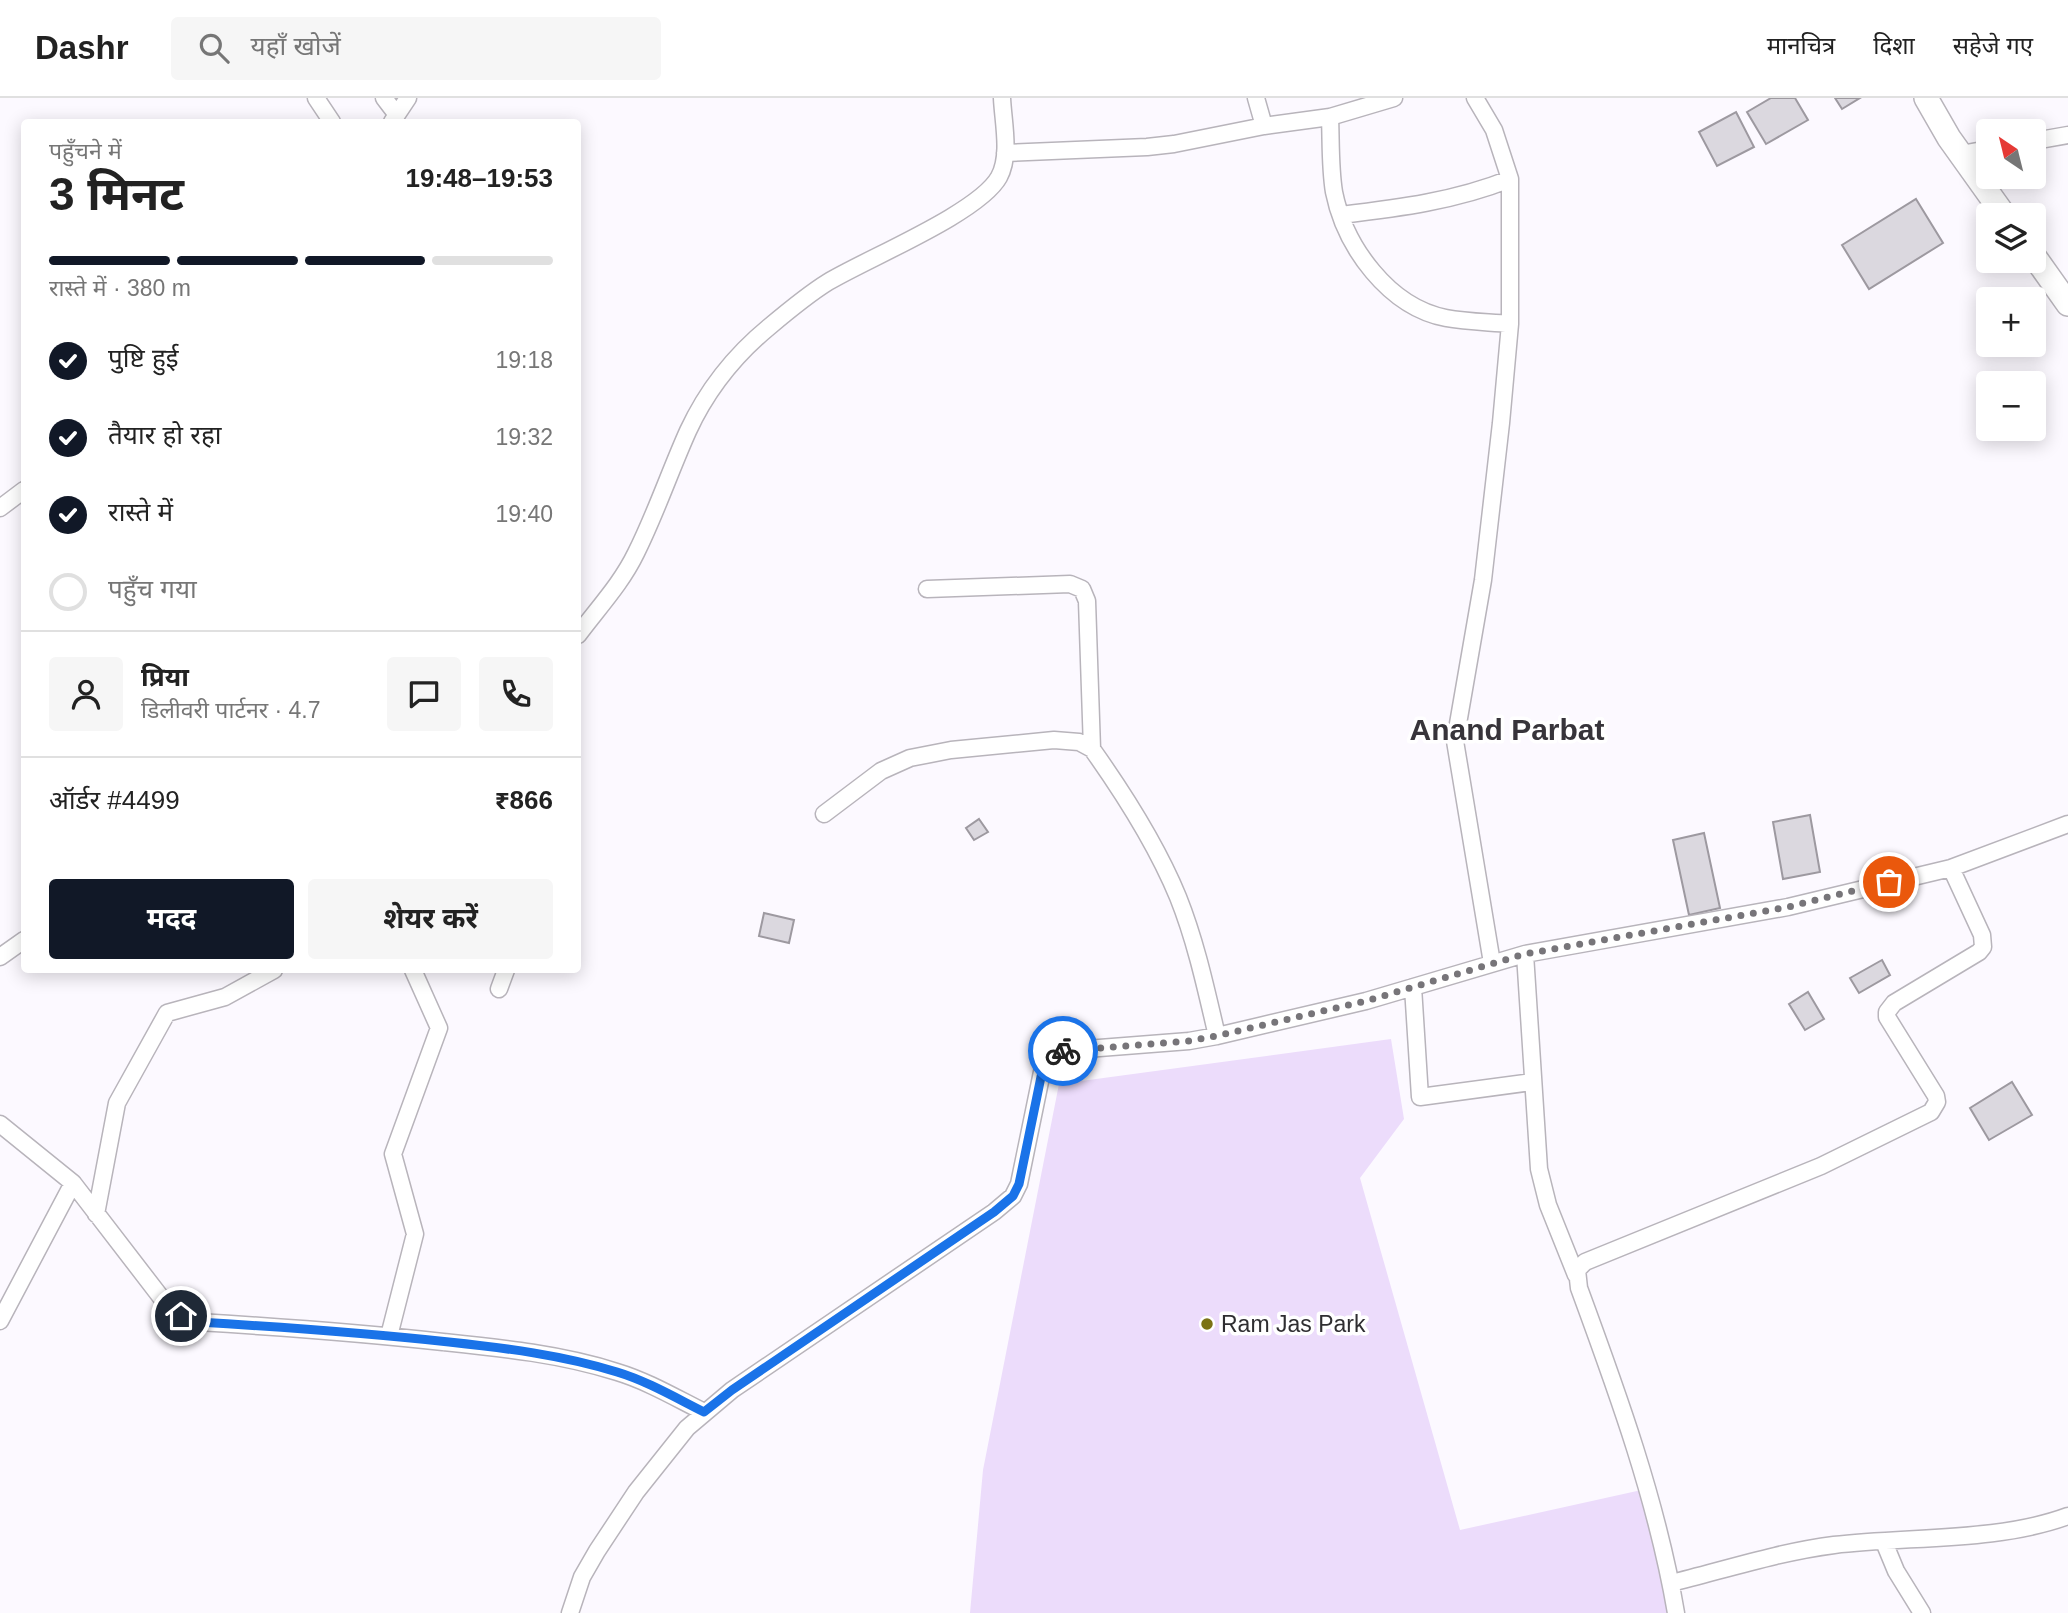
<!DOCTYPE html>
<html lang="hi">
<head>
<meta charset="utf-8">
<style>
	:root { --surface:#fff; --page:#f6f6f6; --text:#222; --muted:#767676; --line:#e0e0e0; --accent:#111827 }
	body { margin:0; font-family:Helvetica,"Noto Sans Devanagari",sans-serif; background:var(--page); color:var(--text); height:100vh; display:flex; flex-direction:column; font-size:26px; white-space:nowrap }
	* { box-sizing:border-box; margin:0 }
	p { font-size:23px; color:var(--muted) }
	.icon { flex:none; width:38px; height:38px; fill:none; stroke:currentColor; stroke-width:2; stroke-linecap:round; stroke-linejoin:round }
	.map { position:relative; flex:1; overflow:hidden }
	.drawer { position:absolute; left:21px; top:21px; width:560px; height:854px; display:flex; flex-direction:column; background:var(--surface); border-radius:7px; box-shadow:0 4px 18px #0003 }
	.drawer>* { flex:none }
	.needle { width:46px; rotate:325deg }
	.fabs { position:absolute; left:1976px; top:21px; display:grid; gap:14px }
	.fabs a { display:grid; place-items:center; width:70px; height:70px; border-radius:7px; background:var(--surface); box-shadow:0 4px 18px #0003; font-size:35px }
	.pin { position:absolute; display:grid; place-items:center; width:60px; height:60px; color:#fff; margin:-30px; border:4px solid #fff; border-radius:50%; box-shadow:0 2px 7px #0007 }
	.courier { position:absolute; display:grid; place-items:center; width:70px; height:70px; margin:-35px; border:5px solid #1a73e8; border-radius:50%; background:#fff; color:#222; box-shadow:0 2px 9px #0007 }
	.overview em { font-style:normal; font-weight:700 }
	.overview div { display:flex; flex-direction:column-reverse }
	.overview { display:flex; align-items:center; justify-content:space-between; height:119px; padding:0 28px }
	h1 { font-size:46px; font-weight:700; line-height:52px }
	.bar { display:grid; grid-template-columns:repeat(4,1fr); gap:10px 7px; align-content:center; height:84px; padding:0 28px }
	.bar i { height:9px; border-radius:5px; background:var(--line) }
	.bar .current { background:var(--accent) }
	.bar p { grid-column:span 4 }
	.line { display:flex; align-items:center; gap:18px; padding:0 28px; border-top:2px solid var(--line) }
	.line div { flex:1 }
	.round { display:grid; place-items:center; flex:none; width:74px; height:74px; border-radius:7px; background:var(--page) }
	ol { padding:0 28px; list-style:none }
	li { display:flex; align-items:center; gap:21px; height:77px }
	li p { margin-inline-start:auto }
	li .icon { padding:7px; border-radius:50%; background:var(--accent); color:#fff; stroke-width:4 }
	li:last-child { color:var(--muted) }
	li i { width:38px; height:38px; border:4px solid var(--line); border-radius:50% }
	.cta { display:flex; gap:14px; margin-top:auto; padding:14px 28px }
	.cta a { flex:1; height:80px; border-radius:7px; background:var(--accent); color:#fff; font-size:28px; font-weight:700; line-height:80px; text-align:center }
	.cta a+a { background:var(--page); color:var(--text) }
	header { display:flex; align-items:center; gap:42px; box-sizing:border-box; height:98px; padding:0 35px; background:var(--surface); border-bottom:2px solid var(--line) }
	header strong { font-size:33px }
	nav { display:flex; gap:38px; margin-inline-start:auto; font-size:24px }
	.search { width:490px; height:63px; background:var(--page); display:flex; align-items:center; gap:18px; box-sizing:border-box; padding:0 24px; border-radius:7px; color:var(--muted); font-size:26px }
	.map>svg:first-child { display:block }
	.green { fill:#ecdcfb }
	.building { fill:#dbd8df; stroke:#9d99a0; stroke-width:2 }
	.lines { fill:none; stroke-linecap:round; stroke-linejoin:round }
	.street-casing { stroke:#b8b4bb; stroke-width:19 }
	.secondary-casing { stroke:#b8b4bb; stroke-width:26 }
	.street { stroke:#fff; stroke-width:16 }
	.secondary { stroke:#fff; stroke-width:23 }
	.done { stroke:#777579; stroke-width:7; stroke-dasharray:0 12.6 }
	.route { stroke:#1a73e8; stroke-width:9 }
	.poi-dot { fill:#7b7214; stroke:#fff; stroke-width:2.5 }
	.labels { text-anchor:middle; stroke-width:7; stroke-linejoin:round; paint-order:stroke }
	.poi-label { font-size:23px; fill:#2f2e31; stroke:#fff; text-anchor:start }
	.district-label { font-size:30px; font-weight:bold; fill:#37343a; stroke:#fff }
</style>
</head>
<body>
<header>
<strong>Dashr</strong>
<div class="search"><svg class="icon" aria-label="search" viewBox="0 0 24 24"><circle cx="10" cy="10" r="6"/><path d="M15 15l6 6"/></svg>यहाँ खोजें</div>
<nav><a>मानचित्र</a><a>दिशा</a><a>सहेजे गए</a></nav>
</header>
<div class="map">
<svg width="2068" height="1515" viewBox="0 0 2068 1515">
	<rect width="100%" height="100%" fill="#fcf9ff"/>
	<path class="green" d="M1391,941L1404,1021L1360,1080L1460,1432L1646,1391L1671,1515H970L983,1372L1059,986Z"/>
	<path class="building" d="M1771,0H1795L1808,22L1766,46L1747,14Z
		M1835,0H1860L1842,11Z
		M1736,14L1754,49L1717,68L1699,34Z
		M1916,101L1943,145L1869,191L1842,147Z
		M1810,717L1820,774L1783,781L1773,724Z
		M979,721L988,734L974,742L966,730Z
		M1704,735L1720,810L1689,817L1673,742Z
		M764,815L794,822L789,845L759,838Z
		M1882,862L1890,877L1859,895L1850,880Z
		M1808,894L1824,921L1805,932L1789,906Z
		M2012,984L2032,1017L1989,1042L1970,1010Z"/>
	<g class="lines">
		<defs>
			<path id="street" d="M316,0L332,24
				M384,0L397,17
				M1256,0L1264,28
				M1475,0L1494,32L1510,81V226L1501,325L1483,482L1455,643L1492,865
				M1330,19C1331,44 1330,70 1334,94C1345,149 1389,209 1446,220C1467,224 1489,224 1510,226
				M392,24L408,0
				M2034,43L2068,37
				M1005,55L1147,49L1174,46L1264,28L1330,19L1394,0
				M1961,56L1988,51
				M1341,117C1399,110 1455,103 1510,81
				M0,410L24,392
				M927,491L1070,486L1082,491L1087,503L1092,651
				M578,537C598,510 621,486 636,455C656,415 670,373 688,333C707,292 735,257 769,229C788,213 807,197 828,184C868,160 979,115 999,79C1011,57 1003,24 1002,0
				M824,716L881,673L910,660L951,652L1054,642L1079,644L1092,651C1124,696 1157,748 1178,799C1196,844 1206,891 1217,938
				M1525,856L1539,1071L1548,1107L1576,1177
				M0,859L24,842
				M1413,889L1420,999L1532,984
				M499,891L506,872
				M0,1026L73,1085L163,1202L181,1218L198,1224C280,1229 362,1235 443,1244C501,1250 561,1256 617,1274C647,1283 676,1300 704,1314
				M96,1116L117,1005L167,915L225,899L274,872
				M0,1223L73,1085
				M389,1238L415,1136L393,1056L439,930L413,872
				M1884,1444L1896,1473L1922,1515
				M1671,1485C1724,1472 1779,1454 1834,1447C1908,1438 1998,1444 2068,1418
				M570,1515L582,1479L597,1453L636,1394L687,1330L732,1292L994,1114L1013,1098L1019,1086L1042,974L1053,958L1061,953L1189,943L1217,938L1366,903L1525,856L1788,809L1951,770L2068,726
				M1676,1515C1657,1403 1618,1296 1579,1190L1577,1172L1585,1164L1821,1068L1931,1014L1937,1004L1936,998L1887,919V914L1894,905L1979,854L1983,849L1982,837L1951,770"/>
			<path id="secondary" d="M1926,0L1949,40L2004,117
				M2034,158L2068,206"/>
		</defs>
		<use href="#street" class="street-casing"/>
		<use href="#secondary" class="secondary-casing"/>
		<use href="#street" class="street"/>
		<use href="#secondary" class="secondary"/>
	</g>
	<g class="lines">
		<path class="done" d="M1063,953L1189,943L1216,938L1366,903L1525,856L1788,809L1889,784"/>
		<path class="route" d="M181,1218L198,1224C282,1229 365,1235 449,1244C505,1250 562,1257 617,1274C647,1283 676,1300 704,1314L732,1292L994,1114L1013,1098L1019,1086L1042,974L1053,958L1063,953"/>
	</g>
	<circle class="poi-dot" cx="1207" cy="1226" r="7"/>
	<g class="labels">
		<g class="poi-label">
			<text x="1221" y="1234">Ram Jas Park</text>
		</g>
		<g class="district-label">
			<text x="1507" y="642">Anand Parbat</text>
		</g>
	</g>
</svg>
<div class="fabs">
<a><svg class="needle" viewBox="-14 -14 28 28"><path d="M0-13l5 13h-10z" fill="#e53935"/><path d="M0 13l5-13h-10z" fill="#767676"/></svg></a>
<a><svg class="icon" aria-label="layers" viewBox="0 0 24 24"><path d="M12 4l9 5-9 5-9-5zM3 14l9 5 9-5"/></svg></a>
<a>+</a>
<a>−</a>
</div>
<div class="pin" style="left:1889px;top:784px;background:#ea580c"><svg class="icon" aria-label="bag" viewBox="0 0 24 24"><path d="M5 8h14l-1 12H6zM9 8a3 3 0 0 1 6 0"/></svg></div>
<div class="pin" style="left:181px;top:1218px;background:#1f2937"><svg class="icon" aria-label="home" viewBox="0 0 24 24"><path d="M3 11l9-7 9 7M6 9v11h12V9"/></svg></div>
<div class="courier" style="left:1063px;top:953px"><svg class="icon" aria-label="bike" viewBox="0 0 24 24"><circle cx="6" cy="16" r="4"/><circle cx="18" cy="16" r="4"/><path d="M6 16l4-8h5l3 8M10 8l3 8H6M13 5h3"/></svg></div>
<section class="drawer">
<div class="overview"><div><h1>3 मिनट</h1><p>पहुँचने में</p></div><em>19:48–19:53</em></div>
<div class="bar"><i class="current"></i><i class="current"></i><i class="current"></i><i></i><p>रास्ते में · 380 m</p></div>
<ol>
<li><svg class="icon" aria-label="check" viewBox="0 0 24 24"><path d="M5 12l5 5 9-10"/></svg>पुष्टि हुई<p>19:18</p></li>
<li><svg class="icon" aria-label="check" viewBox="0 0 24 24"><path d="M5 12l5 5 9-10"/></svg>तैयार हो रहा<p>19:32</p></li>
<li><svg class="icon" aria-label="check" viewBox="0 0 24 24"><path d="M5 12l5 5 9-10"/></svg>रास्ते में<p>19:40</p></li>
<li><i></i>पहुँच गया</li>
</ol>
<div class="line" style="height:126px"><a class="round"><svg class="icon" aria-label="person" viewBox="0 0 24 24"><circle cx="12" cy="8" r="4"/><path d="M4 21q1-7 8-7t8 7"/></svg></a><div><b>प्रिया</b><p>डिलीवरी पार्टनर · 4.7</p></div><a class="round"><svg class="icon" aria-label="chat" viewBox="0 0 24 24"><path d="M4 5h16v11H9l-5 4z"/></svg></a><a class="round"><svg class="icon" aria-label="phone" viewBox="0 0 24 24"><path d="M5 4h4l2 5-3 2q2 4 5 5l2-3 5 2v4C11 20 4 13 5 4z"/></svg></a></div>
<div class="line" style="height:91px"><div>ऑर्डर #4499</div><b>₹866</b></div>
<div class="cta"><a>मदद</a><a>शेयर करें</a></div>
</section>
</div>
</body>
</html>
